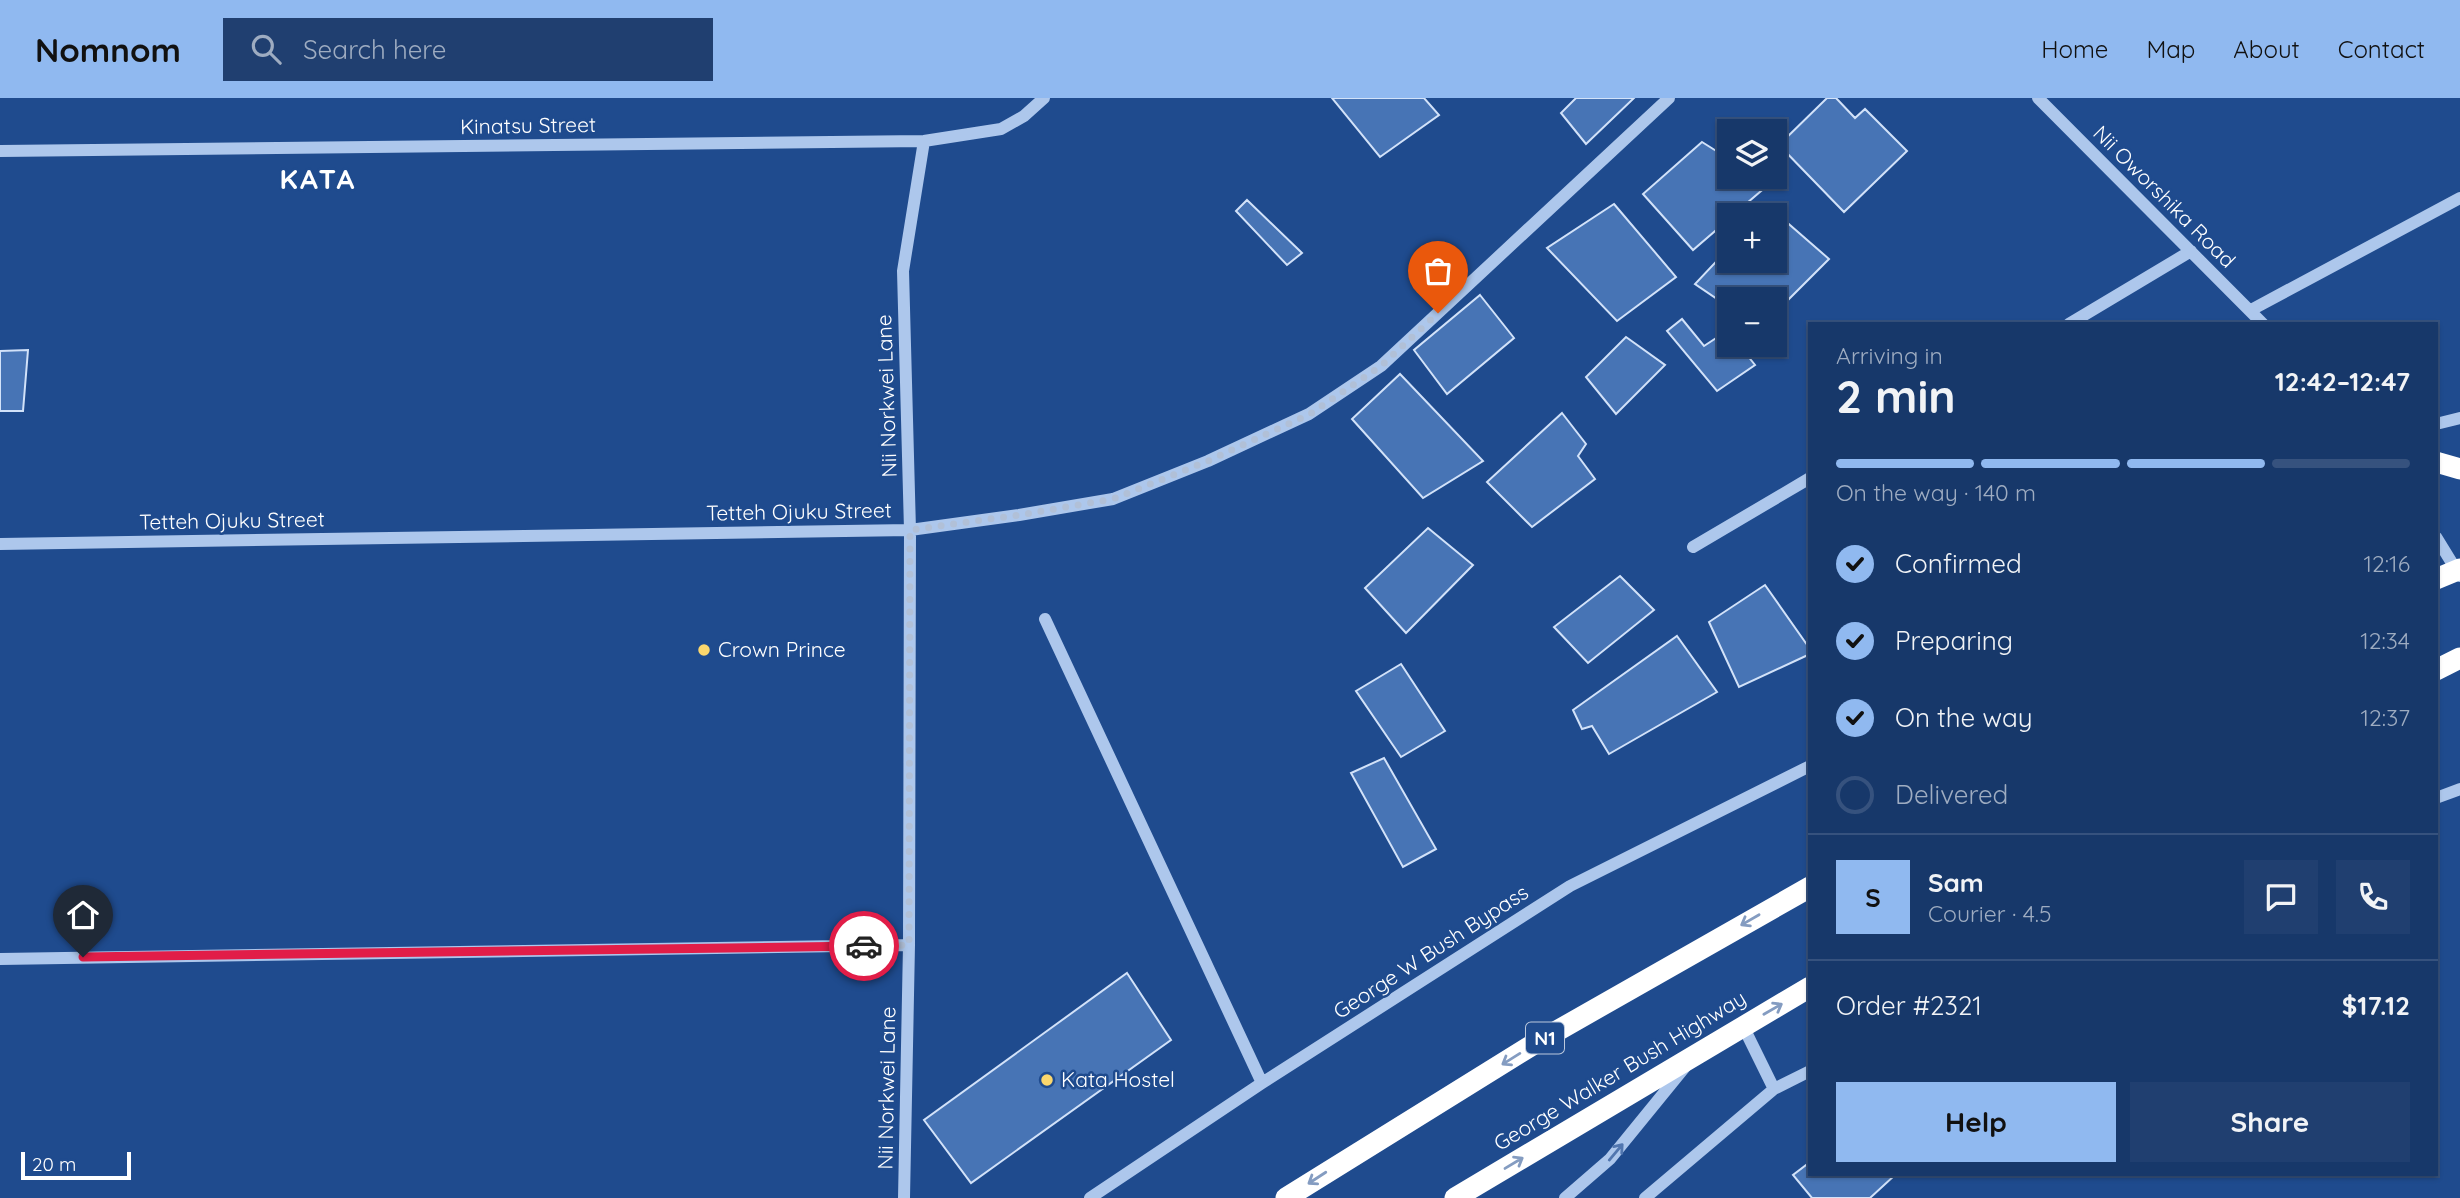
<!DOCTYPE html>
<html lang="en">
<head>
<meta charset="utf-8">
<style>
	:root { --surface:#17386a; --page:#203f70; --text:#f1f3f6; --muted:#9eacc1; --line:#36527e; --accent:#90b9f0 }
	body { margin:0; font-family:Quicksand,sans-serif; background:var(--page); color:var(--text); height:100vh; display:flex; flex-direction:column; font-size:26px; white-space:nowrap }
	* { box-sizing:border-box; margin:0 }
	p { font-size:23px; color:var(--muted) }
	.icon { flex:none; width:38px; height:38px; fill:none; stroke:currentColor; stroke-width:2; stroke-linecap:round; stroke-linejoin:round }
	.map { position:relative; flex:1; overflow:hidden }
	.panel { position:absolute; left:1808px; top:224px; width:630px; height:854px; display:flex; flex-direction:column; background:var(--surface); border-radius:0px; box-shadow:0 2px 5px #0004,0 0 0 2px var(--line) }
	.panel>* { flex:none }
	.tools { position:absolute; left:1717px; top:21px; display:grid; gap:14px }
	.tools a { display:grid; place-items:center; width:70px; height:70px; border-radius:0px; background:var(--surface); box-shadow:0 2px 5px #0004,0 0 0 2px var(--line); font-size:35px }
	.scale { position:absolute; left:21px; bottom:18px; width:110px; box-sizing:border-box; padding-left:7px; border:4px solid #fff; border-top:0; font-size:19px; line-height:24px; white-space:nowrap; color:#fff; -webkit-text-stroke:5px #1f4b8e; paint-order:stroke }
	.pin { position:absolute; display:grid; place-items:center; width:60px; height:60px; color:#fff; margin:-72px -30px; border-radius:50% 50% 50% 0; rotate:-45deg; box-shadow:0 0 7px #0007 }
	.pin .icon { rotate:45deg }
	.courier { position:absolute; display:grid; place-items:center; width:70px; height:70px; margin:-35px; border:5px solid #e11d48; border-radius:50%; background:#fff; color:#222; box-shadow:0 2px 9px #0007 }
	.summary em { font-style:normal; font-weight:800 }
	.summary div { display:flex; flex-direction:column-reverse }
	.summary { display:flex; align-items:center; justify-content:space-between; height:119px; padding:0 28px }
	h1 { font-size:46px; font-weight:800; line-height:52px }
	.bar { display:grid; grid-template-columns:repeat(4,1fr); gap:10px 7px; align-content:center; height:84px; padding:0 28px }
	.bar i { height:9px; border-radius:5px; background:var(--line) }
	.bar .current { background:var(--accent) }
	.bar p { grid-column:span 4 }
	.line { display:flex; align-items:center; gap:18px; padding:0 28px; border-top:2px solid var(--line) }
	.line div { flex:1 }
	.round { display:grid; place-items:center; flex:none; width:74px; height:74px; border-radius:0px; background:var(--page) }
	ol { padding:0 28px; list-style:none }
	li { display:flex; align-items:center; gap:21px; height:77px }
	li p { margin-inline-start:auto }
	li .icon { padding:7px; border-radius:50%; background:var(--accent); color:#111; stroke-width:4 }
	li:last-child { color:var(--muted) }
	li i { width:38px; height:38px; border:4px solid var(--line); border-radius:50% }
	.action { display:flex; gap:14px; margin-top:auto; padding:14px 28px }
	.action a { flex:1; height:80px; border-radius:0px; background:var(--accent); color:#111; font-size:28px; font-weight:800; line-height:80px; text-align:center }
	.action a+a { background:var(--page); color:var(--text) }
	header { display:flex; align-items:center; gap:42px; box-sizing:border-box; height:98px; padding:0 35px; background:var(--accent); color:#111 }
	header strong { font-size:33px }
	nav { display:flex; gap:38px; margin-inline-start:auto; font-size:24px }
	.search { width:490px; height:63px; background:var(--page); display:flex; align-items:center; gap:18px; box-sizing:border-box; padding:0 24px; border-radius:0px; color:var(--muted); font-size:26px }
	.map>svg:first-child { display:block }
	.building { fill:#4774b5; stroke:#d2e2f9; stroke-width:2 }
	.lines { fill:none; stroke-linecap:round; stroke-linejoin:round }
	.minor { stroke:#adc7ec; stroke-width:12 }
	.highway { stroke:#fff; stroke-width:21 }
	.oneway { stroke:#849cc1 }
	.oneway2 { stroke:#5176af }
	.done { stroke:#b1c0d7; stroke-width:7; stroke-dasharray:0 12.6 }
	.route { stroke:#e11d48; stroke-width:9 }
	.poi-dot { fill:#fbd76d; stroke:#1f4b8e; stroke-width:2.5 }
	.labels { text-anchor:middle; stroke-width:5; stroke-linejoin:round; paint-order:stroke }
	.shield { fill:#1f4b8e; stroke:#bcc9dd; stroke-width:2 }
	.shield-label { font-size:19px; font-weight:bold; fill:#fff }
	.street-label { font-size:21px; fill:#fff; stroke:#1f4b8e }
	.poi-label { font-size:21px; fill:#fff; stroke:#1f4b8e; text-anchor:start }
	.district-label { font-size:28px; font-weight:bold; letter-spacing:2px; fill:#fff; stroke:#1f4b8e }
</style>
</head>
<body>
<header>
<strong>Nomnom</strong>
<div class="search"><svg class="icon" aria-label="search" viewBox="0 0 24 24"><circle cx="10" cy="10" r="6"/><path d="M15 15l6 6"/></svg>Search here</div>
<nav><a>Home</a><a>Map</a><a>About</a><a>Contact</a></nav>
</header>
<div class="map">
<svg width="2460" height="1100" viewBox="0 0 2460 1100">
	<rect width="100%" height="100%" fill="#1f4b8e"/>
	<path class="building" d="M1332,0H1424L1439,17L1380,59Z
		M1576,0H1634L1586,46L1561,15Z
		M1827,0H1836L1855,20L1865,11L1907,53L1844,114L1779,47Z
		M1702,44L1729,61V79H1756L1768,87L1733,117H1729V121L1693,152L1643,96Z
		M1247,102L1302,155L1287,167L1236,113Z
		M1614,106L1676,179L1617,223L1547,150Z
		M1768,108L1829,161L1774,216V201H1729V209L1695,186L1729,150V163H1774V117H1759Z
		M1480,197L1514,240L1447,296L1414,252Z
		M1682,221L1704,248L1727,233L1729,247H1739L1755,267L1717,293L1667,233Z
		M1626,239L1665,267L1616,316L1586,279Z
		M28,252L23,313H0V253Z
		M1400,276L1483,363L1423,400L1352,321Z
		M1562,315L1586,346L1578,358L1595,381L1532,429L1487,384Z
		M1428,430L1473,467L1406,535L1365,490Z
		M1620,478L1654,512L1588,565L1554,529Z
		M1765,487L1810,551V556L1739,589L1709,524Z
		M1677,538L1717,594L1609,656L1592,628L1582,631L1573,612Z
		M1401,566L1445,633L1401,659L1356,593Z
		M1384,660L1436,751L1403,769L1351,675Z
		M1127,875L1171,942L971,1085L924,1022Z
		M1810,1064V1076L1895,1077L1870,1100H1812L1793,1077Z"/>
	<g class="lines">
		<path class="minor" d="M2038,0L2263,226
			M0,53L924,43L1001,31L1024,18L1044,0
			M2251,212L2460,100
			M2069,226L2191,153
			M2436,326L2460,320
			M2436,439L2460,478
			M0,446L910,432L1019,417L1113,401L1208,363L1309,316L1381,268L1669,0
			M1693,449L1810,380
			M1045,521L1262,985
			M2436,700L2460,691
			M0,861L909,847
			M1743,928L1774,991
			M904,1100L909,847L910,432L903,173L924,43
			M1090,1100L1262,985L1570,788L1810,668
			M1565,1100L1610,1061L1685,969
			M1645,1100L1774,991L1810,973"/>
		<path class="highway" d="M2436,364L2460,371
			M2436,481L2460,471
			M2436,572L2460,560
			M1286,1100L1534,946L1810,789
			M1455,1100L1810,889"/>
	</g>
	<defs><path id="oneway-shaft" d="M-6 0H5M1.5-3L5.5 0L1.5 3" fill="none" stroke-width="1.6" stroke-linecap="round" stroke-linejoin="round" transform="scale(1.75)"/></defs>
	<g class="oneway">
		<use href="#oneway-shaft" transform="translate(1750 822) rotate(150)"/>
		<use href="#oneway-shaft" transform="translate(1773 911) rotate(-30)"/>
		<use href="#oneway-shaft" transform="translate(1511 961) rotate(148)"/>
		<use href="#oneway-shaft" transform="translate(1514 1065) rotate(-31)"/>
		<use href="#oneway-shaft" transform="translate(1317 1080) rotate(147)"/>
	</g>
	<use class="oneway2" href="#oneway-shaft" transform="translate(1616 1054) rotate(-50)"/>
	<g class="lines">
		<path class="done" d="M864,848L909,847L910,432L1019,417L1113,401L1208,363L1310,316L1381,268L1438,215"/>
		<path class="route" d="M83,859L864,848"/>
	</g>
	<g class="poi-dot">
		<circle cx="704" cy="552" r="7"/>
		<circle cx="1047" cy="982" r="7"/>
	</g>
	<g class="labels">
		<rect class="shield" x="1526" y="924.5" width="38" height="31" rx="5"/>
		<g class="shield-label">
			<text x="1545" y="947">N1</text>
		</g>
		<g class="street-label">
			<text transform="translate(528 28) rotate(-1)" y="7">Kinatsu Street</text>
			<text transform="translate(2164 99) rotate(45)" y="7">Nii Oworshika Road</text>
			<text transform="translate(887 298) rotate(-92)" y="7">Nii Norkwei Lane</text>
			<text transform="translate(799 414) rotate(-1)" y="7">Tetteh Ojuku Street</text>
			<text transform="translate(232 423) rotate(-1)" y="7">Tetteh Ojuku Street</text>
			<text transform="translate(1431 854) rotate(-33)" y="7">George W Bush Bypass</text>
			<text transform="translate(1620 973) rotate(-31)" y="7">George Walker Bush Highway</text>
			<text transform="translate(887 990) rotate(-89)" y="7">Nii Norkwei Lane</text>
		</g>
		<g class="poi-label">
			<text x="718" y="559">Crown Prince</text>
			<text x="1061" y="989">Kata Hostel</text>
		</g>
		<g class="district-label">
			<text x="318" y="91">KATA</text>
		</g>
	</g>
</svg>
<div class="tools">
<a><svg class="icon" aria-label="layers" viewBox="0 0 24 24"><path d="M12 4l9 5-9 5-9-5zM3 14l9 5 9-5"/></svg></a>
<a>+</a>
<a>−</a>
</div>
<div class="scale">20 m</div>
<div class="pin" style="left:1438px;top:215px;background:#ea580c"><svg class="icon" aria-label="bag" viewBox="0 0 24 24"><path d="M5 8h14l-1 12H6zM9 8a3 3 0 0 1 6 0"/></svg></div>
<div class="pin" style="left:83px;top:859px;background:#1f2937"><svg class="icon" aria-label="home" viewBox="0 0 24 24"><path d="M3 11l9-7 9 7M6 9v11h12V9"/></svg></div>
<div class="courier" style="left:864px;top:848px"><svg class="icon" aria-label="car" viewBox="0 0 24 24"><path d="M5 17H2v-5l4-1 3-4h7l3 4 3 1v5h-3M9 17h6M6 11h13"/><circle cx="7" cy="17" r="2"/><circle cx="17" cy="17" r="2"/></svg></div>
<section class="panel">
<div class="summary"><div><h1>2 min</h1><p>Arriving in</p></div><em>12:42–12:47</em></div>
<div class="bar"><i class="current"></i><i class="current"></i><i class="current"></i><i></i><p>On the way · 140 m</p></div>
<ol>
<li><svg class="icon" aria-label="check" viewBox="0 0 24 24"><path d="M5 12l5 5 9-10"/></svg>Confirmed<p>12:16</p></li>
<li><svg class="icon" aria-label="check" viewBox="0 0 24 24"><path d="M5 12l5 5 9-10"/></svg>Preparing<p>12:34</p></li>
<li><svg class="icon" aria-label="check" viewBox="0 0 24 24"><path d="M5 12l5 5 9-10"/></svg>On the way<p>12:37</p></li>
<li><i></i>Delivered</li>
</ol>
<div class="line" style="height:126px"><b class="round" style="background:var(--accent);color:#111">S</b><div><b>Sam</b><p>Courier · 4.5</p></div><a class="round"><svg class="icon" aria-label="chat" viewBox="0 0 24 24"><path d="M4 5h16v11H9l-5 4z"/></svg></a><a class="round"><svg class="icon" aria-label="phone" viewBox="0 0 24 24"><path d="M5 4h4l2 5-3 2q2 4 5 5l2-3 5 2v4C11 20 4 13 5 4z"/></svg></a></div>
<div class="line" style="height:91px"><div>Order #2321</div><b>$17.12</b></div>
<div class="action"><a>Help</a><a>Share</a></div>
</section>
</div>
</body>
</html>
